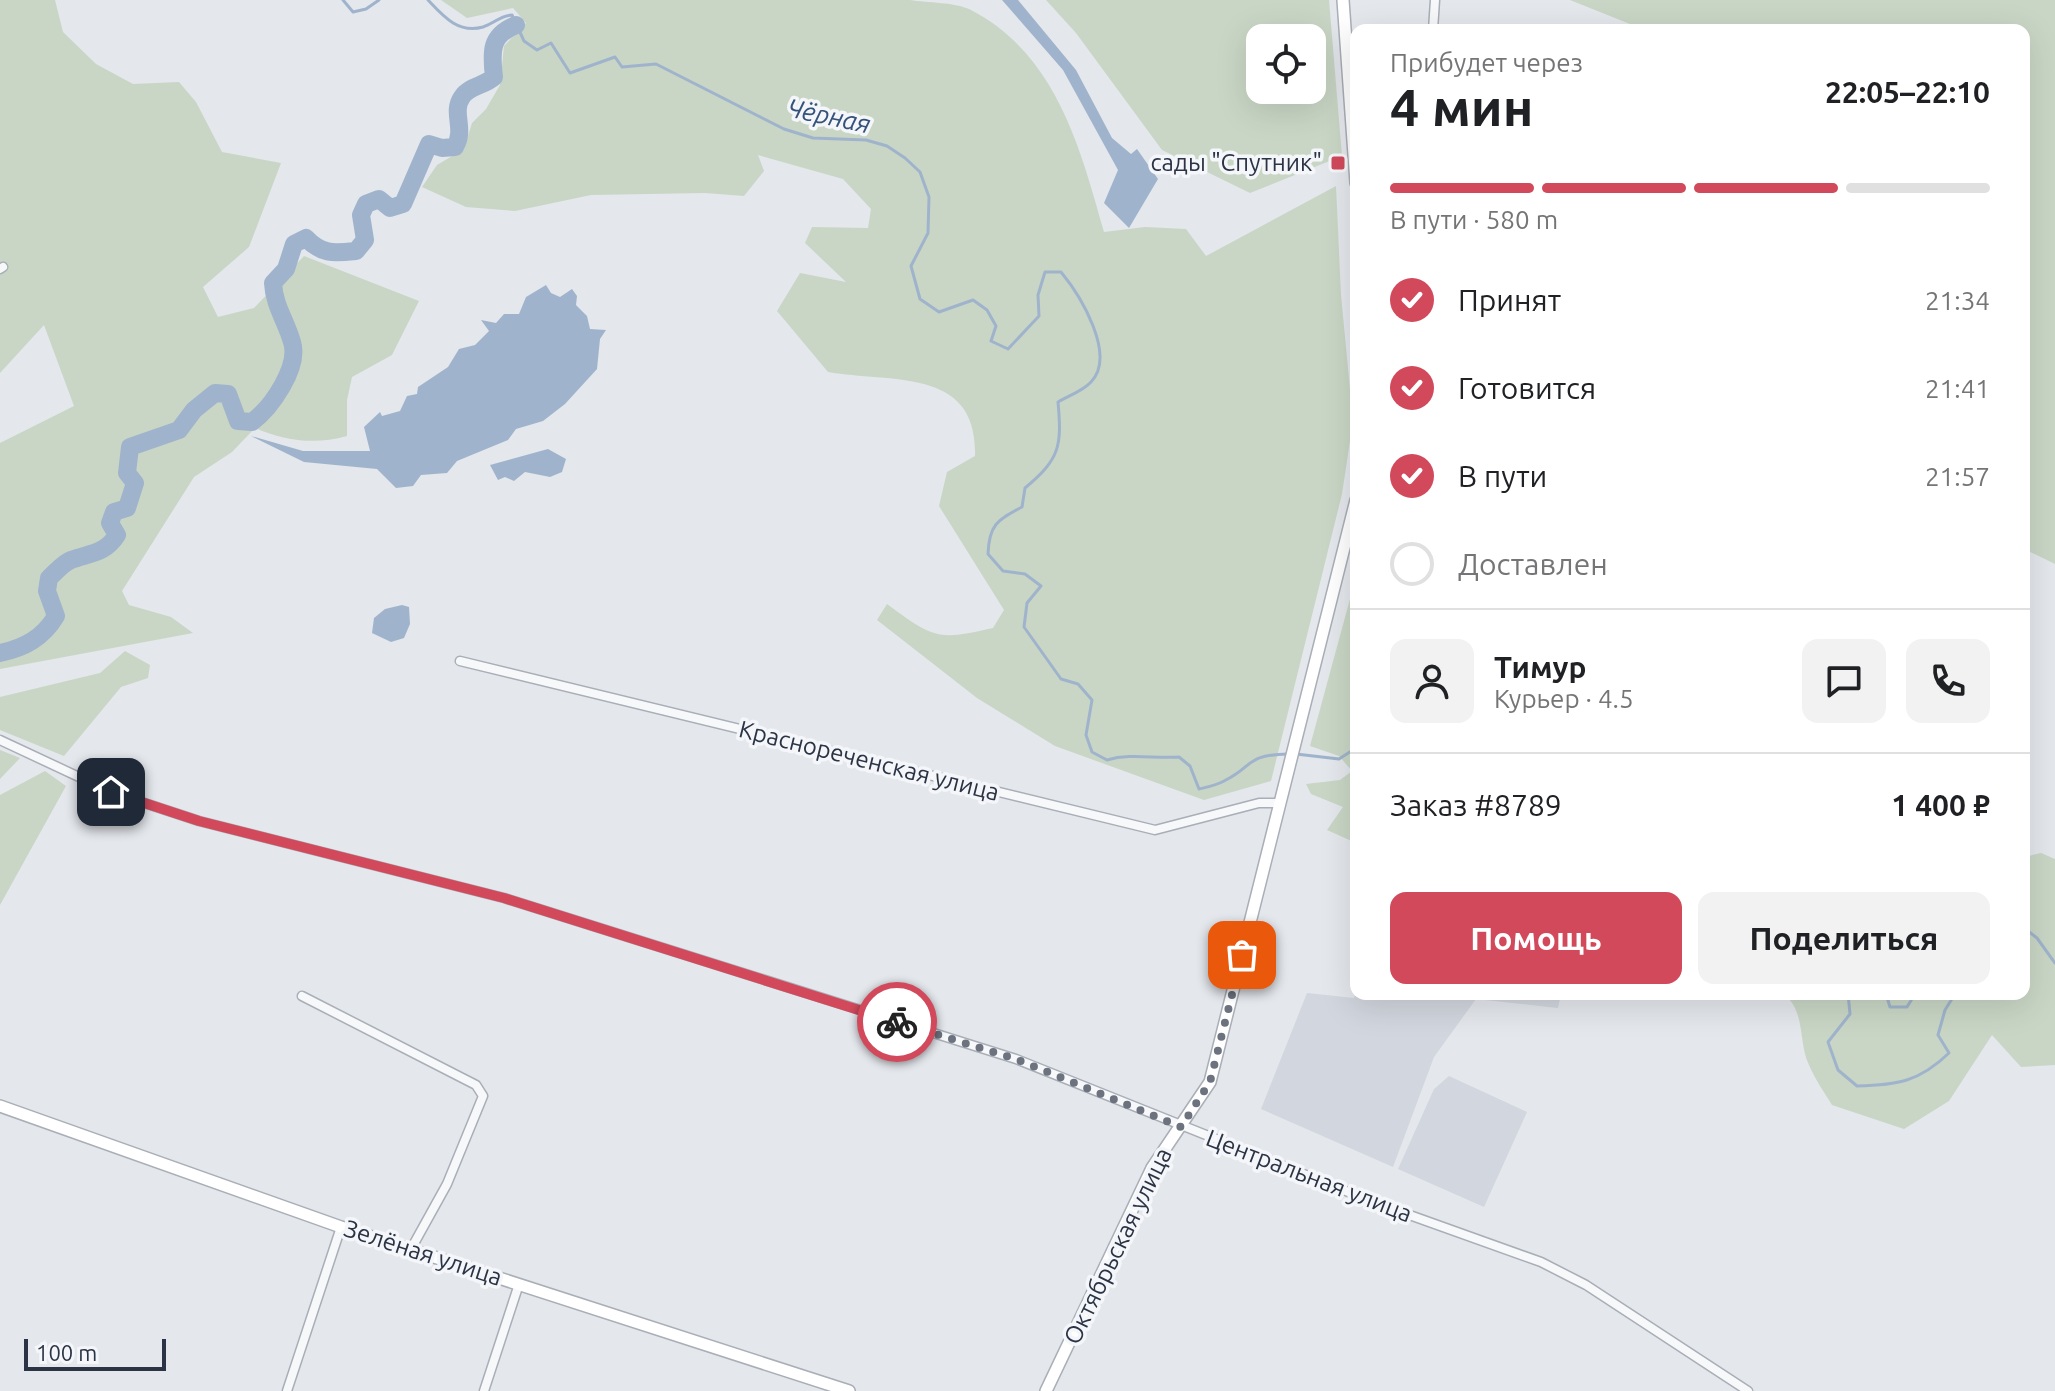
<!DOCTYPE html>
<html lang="ru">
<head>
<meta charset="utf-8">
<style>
	:root { --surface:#fff; --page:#f2f2f2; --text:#202124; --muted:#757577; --line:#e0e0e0; --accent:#d1495b }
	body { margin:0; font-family:Ubuntu,sans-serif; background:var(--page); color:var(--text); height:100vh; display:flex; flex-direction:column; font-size:30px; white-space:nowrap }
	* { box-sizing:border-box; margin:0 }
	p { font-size:26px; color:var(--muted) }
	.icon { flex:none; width:44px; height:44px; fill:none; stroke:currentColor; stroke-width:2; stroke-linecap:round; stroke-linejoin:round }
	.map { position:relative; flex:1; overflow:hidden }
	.details { position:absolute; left:1350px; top:24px; width:680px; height:976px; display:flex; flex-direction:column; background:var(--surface); border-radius:16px; box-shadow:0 8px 32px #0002 }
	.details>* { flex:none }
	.tools { position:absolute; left:1246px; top:24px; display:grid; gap:16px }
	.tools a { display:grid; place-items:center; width:80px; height:80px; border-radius:16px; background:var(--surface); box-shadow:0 8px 32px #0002; font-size:40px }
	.scale { position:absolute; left:24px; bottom:20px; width:142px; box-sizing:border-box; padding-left:8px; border:4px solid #2b3445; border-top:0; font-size:22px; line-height:28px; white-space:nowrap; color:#2b3445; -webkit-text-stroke:6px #f4f6f9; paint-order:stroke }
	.pin { position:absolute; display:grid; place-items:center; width:68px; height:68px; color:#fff; margin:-34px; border-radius:16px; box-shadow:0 4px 12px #0006 }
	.courier { position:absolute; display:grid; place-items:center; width:80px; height:80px; margin:-40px; border:6px solid #d1495b; border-radius:50%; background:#fff; color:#222; box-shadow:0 2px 10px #0007 }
	.summary em { font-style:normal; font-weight:600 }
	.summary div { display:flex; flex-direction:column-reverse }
	.summary { display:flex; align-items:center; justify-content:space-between; height:136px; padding:0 40px }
	h1 { font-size:52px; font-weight:600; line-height:60px }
	.bar { display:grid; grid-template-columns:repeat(4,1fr); gap:12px 8px; align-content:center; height:96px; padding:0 40px }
	.bar i { height:10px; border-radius:6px; background:var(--line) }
	.bar .on { background:var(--accent) }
	.bar p { grid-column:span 4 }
	.line { display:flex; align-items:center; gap:20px; padding:0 40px; border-top:2px solid var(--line) }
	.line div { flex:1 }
	.round { display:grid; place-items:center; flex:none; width:84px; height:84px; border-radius:16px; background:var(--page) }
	ol { padding:0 40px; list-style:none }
	li { display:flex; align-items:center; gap:24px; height:88px }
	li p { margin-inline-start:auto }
	li .icon { padding:8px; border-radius:50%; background:var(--accent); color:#fff; stroke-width:4 }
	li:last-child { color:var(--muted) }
	li i { width:44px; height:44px; border:4px solid var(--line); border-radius:50% }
	.button { display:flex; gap:16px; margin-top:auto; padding:16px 40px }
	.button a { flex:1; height:92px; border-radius:16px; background:var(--accent); color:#fff; font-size:32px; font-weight:600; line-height:92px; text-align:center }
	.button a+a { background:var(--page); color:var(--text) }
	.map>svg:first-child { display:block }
	.built { fill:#d2d6de }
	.green { fill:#c9d6c5; fill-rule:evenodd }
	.water { fill:#9fb4cc }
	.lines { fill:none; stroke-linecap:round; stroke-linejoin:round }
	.stream { stroke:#9fb4cc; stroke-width:3 }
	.river { stroke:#9fb4cc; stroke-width:18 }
	.minor-casing { stroke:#a9aeb7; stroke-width:11 }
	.secondary-casing { stroke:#a9aeb7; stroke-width:14 }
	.minor { stroke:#f7f8fa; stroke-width:8 }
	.secondary { stroke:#fff; stroke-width:11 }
	.done { stroke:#6c737f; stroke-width:8; stroke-dasharray:0 14.4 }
	.route { stroke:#d1495b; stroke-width:10 }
	.poi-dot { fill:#d1495b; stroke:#f4f6f9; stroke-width:3 }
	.labels { text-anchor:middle; stroke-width:7; stroke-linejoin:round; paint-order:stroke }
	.poi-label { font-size:24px; fill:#2b3445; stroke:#f4f6f9; text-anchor:end }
	.street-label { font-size:24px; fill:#2b3445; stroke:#f4f6f9 }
	.water-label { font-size:26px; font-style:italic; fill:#34527a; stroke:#f4f6f9 }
</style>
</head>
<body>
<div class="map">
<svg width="2055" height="1391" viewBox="0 0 2055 1391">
	<rect width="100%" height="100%" fill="#e4e7ec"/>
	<path class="built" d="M1307,993L1354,998L1356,993L1561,994L1558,1008L1476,999L1434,1057L1393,1167L1261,1109Z
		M1449,1076L1527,1112L1484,1207L1398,1169L1434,1089Z"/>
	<path class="green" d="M0,0H55L63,32L96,64L133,84L179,82L196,102L222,152L281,163L249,247L203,287L218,317L254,308L304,256L419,301L392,355L352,377L347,400V436C314,445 286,441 255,428L232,452L194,477L122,591L129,605L171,617L193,633L0,669V443L74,406L44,325L0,373Z
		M441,0H910C928,3 955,2 971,10C1056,54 1080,147 1104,232L1145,227L1186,229L1206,256L1336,186L1341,295L1353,421L1342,494L1271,781L1204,800L1055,746L977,698L877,620L887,604C933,638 937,641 993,628L1004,610L939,506L947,472L975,456C978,367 892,383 828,372L777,311L800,273L846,282L805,243L812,227L868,228L871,209L843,179L758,155L764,171L744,196L705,193L591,195L515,211L466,207L422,187L437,165L464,149L472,123L486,109L500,85L504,46L526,23L513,8L467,18Z
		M1046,0H1329L1342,156L1250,193L1162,150L1076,33ZM1260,38H1312V90H1260Z
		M1570,0H2055V564L2024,549V30H1645Z
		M1356,577V843L1327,830L1343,807L1311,794L1306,784L1340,780L1352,771L1339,756L1310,746Z
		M125,651L150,665L148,678L121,687L64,756L0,730V697L100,673Z
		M0,750L20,758L0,779Z
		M45,771L66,786L0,905V795Z
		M2041,853L2055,859V1065L2021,1067L1992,1035L1949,1101L1904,1129L1832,1105C1824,1092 1815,1079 1809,1065C1798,1042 1806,1012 1784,994H2024V857Z"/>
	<path class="water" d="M1002,0H1018L1076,70L1112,138L1131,154L1137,149L1158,179L1129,228L1104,203L1118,170L1063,70Z
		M546,285L551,293L560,297L572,289L577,296L576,305L587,316L590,329L606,330L600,339L597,369L565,404L543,421L516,429L508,440L457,461L447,473L421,475L413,486L396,488L377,469L304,462L251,436L303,451H370L364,427L380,412L382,416L400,411L407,396L417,394L418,387L448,367L459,349L475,345L489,331L481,320L496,323L504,314H519L526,297Z
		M548,449L566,459L562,472L550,477L525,472L514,481L505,477L498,480L490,465Z
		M402,605L409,607L410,624L404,638L391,642L372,633L374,618L385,609Z"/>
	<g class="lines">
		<path class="stream" d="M343,0L353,12L366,9L379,0
			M428,0C443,16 458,34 483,27C495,23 499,16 512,15L524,41L537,50L551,43L570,73L615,57L622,67L656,64L784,129L813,138L866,140L887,146L905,158L920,172L929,197L928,233L911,266L920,299L939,312L973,300L987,310L996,326L991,341L1008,349L1039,316L1038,295L1045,272H1061C1080,295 1117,355 1091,382C1083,391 1068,396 1058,402C1062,446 1060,459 1025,488L1022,507C997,520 989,525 988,554L1003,571L1025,574L1041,586L1027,603L1024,627L1061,679L1078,684L1092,700L1086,735L1092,752L1107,760C1131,753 1154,759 1179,757L1190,766L1199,789C1207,787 1217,785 1224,781C1255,766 1244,755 1288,754
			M1296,754L1339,759L1356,748
			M2024,928L2037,938L2055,963
			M1848,994L1850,1014L1828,1042L1838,1070L1857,1086C1897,1085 1919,1082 1949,1053L1938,1035L1945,1010L1955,994
			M1886,994L1890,1007H1907L1915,994"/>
		<path class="river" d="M0,653C24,648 43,638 56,616L47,591L49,578C56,572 63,563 71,560C90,553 105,554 117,535L110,523L114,512L127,508L135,483L127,473L130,447L179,430L194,410L215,393L228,394L238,421L252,422C271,408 300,367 292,342C286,321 274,305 273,283L286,269L294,244L306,238C322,255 334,253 356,251L365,240L361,215L366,204L379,199L390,208L403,204L429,144L442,148L455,147C466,128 451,113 462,97C469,86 484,86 494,77C491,52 490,35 516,25"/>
		<defs>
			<path id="minor" d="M1433,30L1435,0
				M0,269L3,267
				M460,661L1155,830L1259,803H1279
				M0,740L111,792L199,821L504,898L1016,1059L1376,1203L1541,1262L1586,1285L1748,1391
				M302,996L476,1085L483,1096L447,1184L411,1249
				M287,1391L341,1227
				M484,1391L519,1284"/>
			<path id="secondary" d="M1343,0L1356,183
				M0,1106L341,1227L849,1391
				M1046,1391L1152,1168L1210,1082L1356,500"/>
		</defs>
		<use href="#minor" class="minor-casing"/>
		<use href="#secondary" class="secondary-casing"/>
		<use href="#minor" class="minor"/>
		<use href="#secondary" class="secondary"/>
	</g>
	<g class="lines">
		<path class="done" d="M897,1022L1016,1059L1181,1127L1210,1082L1242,955"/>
		<path class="route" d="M111,792L199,821L504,898L897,1022"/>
	</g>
	<rect class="poi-dot" x="1330" y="155" width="16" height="16" rx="4"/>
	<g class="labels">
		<g class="poi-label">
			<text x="1322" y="171">сады "Спутник"</text>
		</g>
		<g class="street-label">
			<text transform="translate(869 761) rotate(14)" y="8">Краснореченская улица</text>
			<text transform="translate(1309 1176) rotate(21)" y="8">Центральная улица</text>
			<text transform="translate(1118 1246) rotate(-64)" y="8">Октябрьская улица</text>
			<text transform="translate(423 1253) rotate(18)" y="8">Зелёная улица</text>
		</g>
		<g class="water-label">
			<text transform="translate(829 116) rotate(12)" y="9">Чёрная</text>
		</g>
	</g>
</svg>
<div class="tools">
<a><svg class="icon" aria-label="locate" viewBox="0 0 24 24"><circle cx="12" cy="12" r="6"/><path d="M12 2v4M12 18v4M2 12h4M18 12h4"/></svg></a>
</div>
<div class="scale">100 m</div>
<div class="pin" style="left:1242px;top:955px;background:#ea580c"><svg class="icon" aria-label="bag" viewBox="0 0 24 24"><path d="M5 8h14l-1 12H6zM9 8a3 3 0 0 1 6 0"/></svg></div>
<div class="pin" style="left:111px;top:792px;background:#1f2937"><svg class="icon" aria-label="home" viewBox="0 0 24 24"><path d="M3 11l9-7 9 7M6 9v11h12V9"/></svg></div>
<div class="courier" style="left:897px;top:1022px"><svg class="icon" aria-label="bike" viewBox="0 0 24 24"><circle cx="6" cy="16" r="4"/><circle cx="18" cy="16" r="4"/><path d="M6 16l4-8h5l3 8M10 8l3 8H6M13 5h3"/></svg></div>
<section class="details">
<div class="summary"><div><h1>4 мин</h1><p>Прибудет через</p></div><em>22:05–22:10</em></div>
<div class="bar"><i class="on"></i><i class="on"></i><i class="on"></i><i></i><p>В пути · 580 m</p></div>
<ol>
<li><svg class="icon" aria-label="check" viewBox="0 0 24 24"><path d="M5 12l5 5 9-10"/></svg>Принят<p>21:34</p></li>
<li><svg class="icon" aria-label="check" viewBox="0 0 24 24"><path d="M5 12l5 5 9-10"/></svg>Готовится<p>21:41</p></li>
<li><svg class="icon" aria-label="check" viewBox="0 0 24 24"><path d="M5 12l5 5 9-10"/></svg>В пути<p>21:57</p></li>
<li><i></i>Доставлен</li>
</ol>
<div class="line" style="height:144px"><a class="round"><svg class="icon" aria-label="person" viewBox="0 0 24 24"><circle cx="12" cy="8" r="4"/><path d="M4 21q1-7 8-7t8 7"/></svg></a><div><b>Тимур</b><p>Курьер · 4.5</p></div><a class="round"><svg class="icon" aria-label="chat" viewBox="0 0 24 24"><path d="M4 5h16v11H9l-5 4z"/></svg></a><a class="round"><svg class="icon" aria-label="phone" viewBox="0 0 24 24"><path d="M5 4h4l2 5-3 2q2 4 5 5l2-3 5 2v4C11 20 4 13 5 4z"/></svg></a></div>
<div class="line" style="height:104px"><div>Заказ #8789</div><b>1 400 ₽</b></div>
<div class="button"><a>Помощь</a><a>Поделиться</a></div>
</section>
</div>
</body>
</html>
